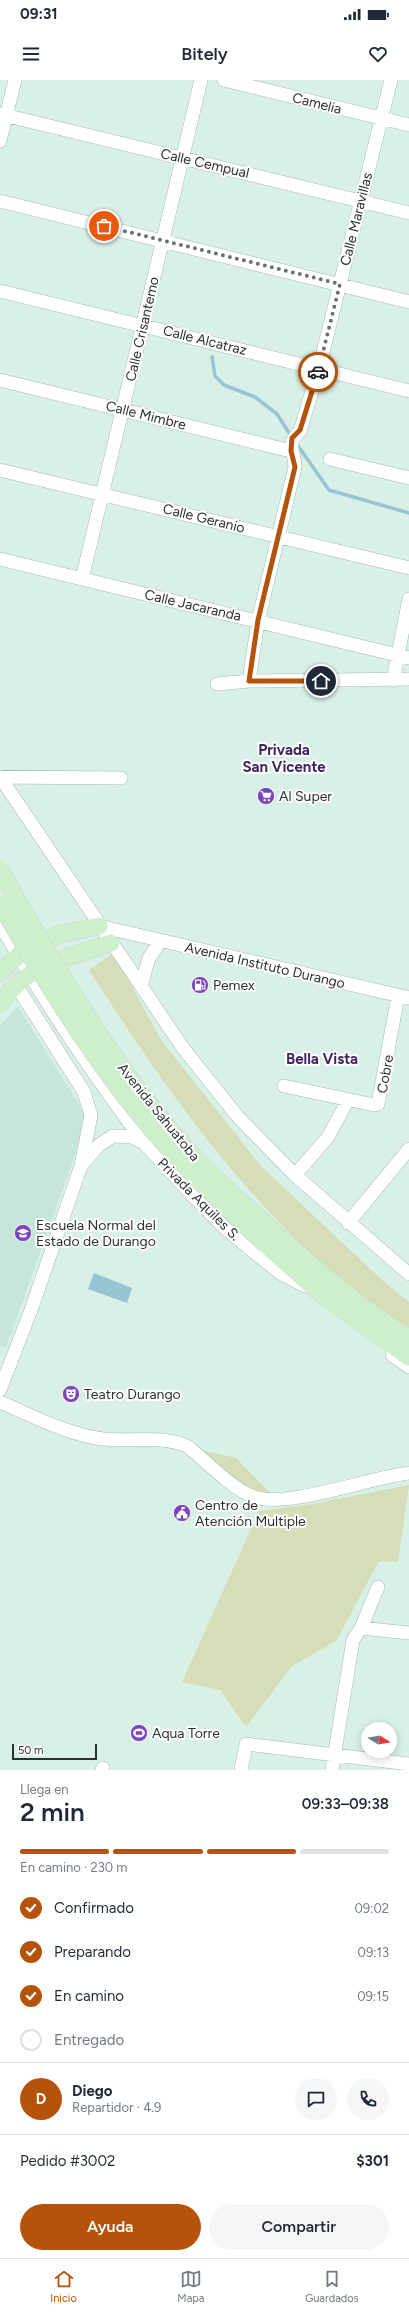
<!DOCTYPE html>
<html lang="es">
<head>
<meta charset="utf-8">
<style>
	:root { --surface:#fff; --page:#f6f6f7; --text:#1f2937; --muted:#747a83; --line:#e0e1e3; --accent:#b45309 }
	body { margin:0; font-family:Figtree,sans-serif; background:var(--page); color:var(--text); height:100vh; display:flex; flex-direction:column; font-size:15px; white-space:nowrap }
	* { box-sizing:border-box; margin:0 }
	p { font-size:13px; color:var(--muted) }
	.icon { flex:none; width:22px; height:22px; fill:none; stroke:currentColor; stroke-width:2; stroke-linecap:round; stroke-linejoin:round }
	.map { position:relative; height:1690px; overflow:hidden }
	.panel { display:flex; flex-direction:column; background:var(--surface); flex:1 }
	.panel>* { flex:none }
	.needle { width:26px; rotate:101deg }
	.buttons { position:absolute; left:361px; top:1642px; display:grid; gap:8px }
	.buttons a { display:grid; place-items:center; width:36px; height:36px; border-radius:50%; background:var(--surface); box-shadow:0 2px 10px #0003; font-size:20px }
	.scale { position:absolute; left:12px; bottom:10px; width:85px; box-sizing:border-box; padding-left:4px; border:2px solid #29312e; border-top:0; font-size:11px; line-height:14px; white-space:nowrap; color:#29312e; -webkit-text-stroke:3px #fff; paint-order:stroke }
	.pin { position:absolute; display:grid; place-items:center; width:34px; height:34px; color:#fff; margin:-17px; border:2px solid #fff; border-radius:50%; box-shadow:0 1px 4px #0007 }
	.courier { position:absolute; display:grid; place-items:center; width:40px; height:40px; margin:-20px; border:3px solid #b45309; border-radius:50%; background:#fff; color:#222; box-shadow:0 1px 5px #0007 }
	.summary em { font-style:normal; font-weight:600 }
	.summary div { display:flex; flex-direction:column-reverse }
	.summary { display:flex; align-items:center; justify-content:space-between; height:68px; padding:0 20px }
	h1 { font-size:26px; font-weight:600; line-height:30px }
	.bar { display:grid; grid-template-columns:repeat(4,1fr); gap:6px 4px; align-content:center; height:48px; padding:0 20px }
	.bar i { height:5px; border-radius:3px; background:var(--line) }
	.bar .on { background:var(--accent) }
	.bar p { grid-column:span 4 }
	.line { display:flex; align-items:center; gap:10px; padding:0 20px; border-top:1px solid var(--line) }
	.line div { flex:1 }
	.round { display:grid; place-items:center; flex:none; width:42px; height:42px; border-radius:21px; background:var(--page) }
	ol { padding:0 20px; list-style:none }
	li { display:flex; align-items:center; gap:12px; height:44px }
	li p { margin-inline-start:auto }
	li .icon { padding:4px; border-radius:50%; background:var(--accent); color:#fff; stroke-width:4 }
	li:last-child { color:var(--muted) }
	li i { width:22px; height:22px; border:2px solid var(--line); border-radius:50% }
	.button { display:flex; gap:8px; margin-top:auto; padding:8px 20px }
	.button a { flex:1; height:46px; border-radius:24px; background:var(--accent); color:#fff; font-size:16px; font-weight:600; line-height:46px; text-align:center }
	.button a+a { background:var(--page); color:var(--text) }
	.status { display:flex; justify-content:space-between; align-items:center; height:28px; padding:0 20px; background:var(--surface); direction:ltr }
	.status svg { height:11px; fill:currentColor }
	header { display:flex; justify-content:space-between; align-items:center; height:52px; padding:0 20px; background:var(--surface); font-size:18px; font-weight:600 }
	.dock { display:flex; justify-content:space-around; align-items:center; height:56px; border-top:1px solid var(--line); background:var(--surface); font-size:11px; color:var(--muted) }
	.dock a { display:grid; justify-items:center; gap:2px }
	.dock .on { color:var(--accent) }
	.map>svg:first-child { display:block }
	.built { fill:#c7e6da }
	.green { fill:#d6ddb9 }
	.water { fill:#99c4d4 }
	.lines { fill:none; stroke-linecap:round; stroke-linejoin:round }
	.stream { stroke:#99c4d4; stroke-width:3.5 }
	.minor-casing { stroke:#a4bab1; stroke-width:14 }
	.major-casing { stroke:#d0d2d1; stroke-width:18 }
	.minor { stroke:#fff; stroke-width:13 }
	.major { stroke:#ceefcb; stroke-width:17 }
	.major-bridge-casing { stroke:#d0d2d1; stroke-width:18; stroke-linecap:butt }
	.major-bridge { stroke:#ceefcb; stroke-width:17 }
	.done { stroke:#67746e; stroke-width:4; stroke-dasharray:0 7.2 }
	.route { stroke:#b45309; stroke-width:5 }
	.labels { text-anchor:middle; stroke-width:4; stroke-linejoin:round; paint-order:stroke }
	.street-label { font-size:14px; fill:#29312e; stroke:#fff }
	.poi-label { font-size:14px; fill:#29312e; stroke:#fff; text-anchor:start }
	.neighbourhood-label { font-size:15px; font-weight:bold; fill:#402660; stroke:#fff }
</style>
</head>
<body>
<div class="status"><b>09:31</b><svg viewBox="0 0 49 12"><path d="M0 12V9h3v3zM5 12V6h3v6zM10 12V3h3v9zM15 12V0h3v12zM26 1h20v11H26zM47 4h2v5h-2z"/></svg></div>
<header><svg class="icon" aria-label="menu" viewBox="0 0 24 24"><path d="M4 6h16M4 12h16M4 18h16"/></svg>Bitely<svg class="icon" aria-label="heart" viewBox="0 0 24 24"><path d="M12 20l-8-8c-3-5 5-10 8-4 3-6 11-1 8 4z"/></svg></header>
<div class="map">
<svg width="409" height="1690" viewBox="0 0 409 1690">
	<rect width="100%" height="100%" fill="#d9f0e6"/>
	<path class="built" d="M18,926L88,1039L6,1268L0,1266V946Z"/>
	<path class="green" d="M114,873L161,960L261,1086L383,1201L409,1222V1249C272,1163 175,1024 89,890Z
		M201,1370L236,1378L271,1414L244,1408Z
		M409,1405L398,1482L379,1481L336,1561L292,1586L246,1647L220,1610L182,1602L259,1431L312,1424Z"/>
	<path class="water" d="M94,1193L132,1208L127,1223L88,1209Z"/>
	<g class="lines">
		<path class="stream" d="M212,277L215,296L224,305L255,317L277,334L291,356
			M296,363L329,410L409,433"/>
		<defs>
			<path id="minor" d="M224,0L409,45
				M0,34L409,133
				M0,61L15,0
				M0,121L409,222
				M0,211L409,311
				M0,300L291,371
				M330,379L409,398
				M0,390L409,488
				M0,479L409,578
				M82,499L201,0
				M393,600L409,519
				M249,601L258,541L295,387C295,371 285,365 300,351L319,288L391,0
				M217,604L249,601L409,599
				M0,697L183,968L238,1037L295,1095L409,1194
				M0,697L121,698
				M0,844C43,920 91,992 143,1061
				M99,846L409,918
				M141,906L149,878L160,862
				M284,1006L374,1025L378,1024L398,916
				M82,1085L99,1065L113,1056L132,1057L144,1063L193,1116L227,1150L280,1193L305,1206
				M295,1095L328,1057L348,1020
				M348,1143L409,1069
				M392,1275L409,1287
				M0,1310L31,1230L81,1086L91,1035L84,1012L16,905
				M0,1322C33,1336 66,1354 103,1359C130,1362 161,1355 187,1366C206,1381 230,1407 252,1416C284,1430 372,1397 409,1393
				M361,1548L409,1553
				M102,1690L103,1688
				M241,1690L246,1664L409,1684
				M332,1690L353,1560L361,1548L378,1507"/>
			<path id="major" d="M0,893L18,876L57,855L99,846
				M0,923C9,913 17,902 29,895C54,880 84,872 111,863
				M274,1152C317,1190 360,1228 409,1258
				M265,1164L321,1214L409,1277"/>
		</defs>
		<use href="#minor" class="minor-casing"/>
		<use href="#major" class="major-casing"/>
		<use href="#minor" class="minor"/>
		<use href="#major" class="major"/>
		<defs>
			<path id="major-bridge" d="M0,790C52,881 105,973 173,1053C203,1089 239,1120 274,1152
				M0,824C46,903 94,982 154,1052C188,1092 227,1128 265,1164"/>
		</defs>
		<use href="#major-bridge" class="major-bridge-casing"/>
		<use href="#major-bridge" class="major-bridge"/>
	</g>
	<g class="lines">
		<path class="done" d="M104,146L340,204L318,292"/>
		<path class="route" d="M318,292L300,350L292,358L291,371L295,387L258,540L249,601H321"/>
	</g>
	<defs>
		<symbol id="supermarket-disc" viewBox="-11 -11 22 22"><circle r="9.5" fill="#7c45bc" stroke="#fff"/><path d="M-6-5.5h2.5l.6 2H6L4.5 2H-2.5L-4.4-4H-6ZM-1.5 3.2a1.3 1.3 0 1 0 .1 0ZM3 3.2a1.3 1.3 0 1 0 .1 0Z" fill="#fff"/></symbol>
		<symbol id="fuel-disc" viewBox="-11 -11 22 22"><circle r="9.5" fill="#7c45bc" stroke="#fff"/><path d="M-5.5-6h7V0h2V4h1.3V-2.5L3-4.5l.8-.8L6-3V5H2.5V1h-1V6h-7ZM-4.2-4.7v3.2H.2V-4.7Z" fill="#fff"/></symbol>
		<symbol id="university-disc" viewBox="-11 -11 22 22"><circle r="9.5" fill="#7c45bc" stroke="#fff"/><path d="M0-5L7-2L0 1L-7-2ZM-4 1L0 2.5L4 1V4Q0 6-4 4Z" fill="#fff"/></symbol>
		<symbol id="theatre-disc" viewBox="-11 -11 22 22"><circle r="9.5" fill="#7c45bc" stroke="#fff"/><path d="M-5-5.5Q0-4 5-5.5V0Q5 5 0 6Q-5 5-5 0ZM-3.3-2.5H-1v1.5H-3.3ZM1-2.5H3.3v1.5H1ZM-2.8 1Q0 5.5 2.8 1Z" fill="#fff"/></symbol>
		<symbol id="civic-disc" viewBox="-11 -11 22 22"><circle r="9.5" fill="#7c45bc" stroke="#fff"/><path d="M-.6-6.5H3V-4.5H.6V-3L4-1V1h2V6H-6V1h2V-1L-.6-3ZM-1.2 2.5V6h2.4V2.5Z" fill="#fff"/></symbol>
		<symbol id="stadium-disc" viewBox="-11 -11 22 22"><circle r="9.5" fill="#7c45bc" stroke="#fff"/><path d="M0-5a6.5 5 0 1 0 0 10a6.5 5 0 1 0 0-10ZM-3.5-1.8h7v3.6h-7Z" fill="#fff"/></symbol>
	</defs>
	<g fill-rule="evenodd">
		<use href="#supermarket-disc" x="256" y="706" width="20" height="20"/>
		<use href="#fuel-disc" x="190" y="895" width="20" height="20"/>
		<use href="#university-disc" x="13" y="1143" width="20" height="20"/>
		<use href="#theatre-disc" x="61" y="1304" width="20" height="20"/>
		<use href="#civic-disc" x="172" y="1423" width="20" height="20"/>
		<use href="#stadium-disc" x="129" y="1643" width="20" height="20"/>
	</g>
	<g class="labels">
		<g class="street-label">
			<text transform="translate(317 23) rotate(14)" y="5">Camelia</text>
			<text transform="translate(205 83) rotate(13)" y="5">Calle Cempual</text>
			<text transform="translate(356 139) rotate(-76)" y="5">Calle Maravillas</text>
			<text transform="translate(142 249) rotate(-77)" y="5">Calle Crisantemo</text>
			<text transform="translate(205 260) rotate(14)" y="5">Calle Alcatraz</text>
			<text transform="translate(146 335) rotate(14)" y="5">Calle Mimbre</text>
			<text transform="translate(204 438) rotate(14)" y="5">Calle Geranio</text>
			<text transform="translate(193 525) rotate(13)" y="5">Calle Jacaranda</text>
			<text transform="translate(265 885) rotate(13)" y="5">Avenida Instituto Durango</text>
			<text transform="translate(385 994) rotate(-80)" y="5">Cobre</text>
			<text transform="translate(159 1032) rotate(51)" y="5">Avenida Sahuatoba</text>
			<text transform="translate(199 1119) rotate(45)" y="5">Privada Aquiles S.</text>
		</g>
		<g class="poi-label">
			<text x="279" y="721">Al Super</text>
			<text x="213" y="910">Pemex</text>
			<text x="36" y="1150">Escuela Normal del<tspan x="36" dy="16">Estado de Durango</tspan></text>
			<text x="84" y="1319">Teatro Durango</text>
			<text x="195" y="1430">Centro de<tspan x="195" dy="16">Atención Multiple</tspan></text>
			<text x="152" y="1658">Aqua Torre</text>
		</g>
		<g class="neighbourhood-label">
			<text x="284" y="675">Privada<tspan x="284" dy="17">San Vicente</tspan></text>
			<text x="322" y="984">Bella Vista</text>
		</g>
	</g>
</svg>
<div class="buttons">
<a><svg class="needle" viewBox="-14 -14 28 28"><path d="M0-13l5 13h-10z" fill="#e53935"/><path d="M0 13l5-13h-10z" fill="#747a83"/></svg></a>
</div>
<div class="scale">50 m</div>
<div class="pin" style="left:104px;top:146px;background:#ea580c"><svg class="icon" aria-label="bag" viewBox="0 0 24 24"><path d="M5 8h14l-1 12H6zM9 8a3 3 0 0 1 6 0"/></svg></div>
<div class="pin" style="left:321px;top:601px;background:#1f2937"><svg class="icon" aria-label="home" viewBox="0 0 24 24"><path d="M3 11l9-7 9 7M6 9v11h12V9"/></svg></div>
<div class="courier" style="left:318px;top:292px"><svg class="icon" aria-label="car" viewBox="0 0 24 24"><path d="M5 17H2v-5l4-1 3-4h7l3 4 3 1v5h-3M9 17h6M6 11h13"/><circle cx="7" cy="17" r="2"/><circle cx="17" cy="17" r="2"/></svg></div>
</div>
<section class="panel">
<div class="summary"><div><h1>2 min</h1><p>Llega en</p></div><em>09:33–09:38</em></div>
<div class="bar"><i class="on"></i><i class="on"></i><i class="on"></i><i></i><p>En camino · 230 m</p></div>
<ol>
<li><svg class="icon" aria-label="check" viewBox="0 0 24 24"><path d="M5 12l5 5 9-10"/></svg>Confirmado<p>09:02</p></li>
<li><svg class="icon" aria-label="check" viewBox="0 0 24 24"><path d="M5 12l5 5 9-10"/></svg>Preparando<p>09:13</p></li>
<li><svg class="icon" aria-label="check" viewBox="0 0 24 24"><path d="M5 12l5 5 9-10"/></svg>En camino<p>09:15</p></li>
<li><i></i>Entregado</li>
</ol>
<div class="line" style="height:72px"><b class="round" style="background:var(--accent);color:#fff">D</b><div><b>Diego</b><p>Repartidor · 4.9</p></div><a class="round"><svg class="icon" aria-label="chat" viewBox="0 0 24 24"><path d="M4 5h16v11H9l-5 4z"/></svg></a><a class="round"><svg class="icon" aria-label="phone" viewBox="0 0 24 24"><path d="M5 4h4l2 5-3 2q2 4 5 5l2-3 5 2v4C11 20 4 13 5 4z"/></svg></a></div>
<div class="line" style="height:52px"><div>Pedido #3002</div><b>$301</b></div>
<div class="button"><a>Ayuda</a><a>Compartir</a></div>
</section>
<nav class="dock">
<a class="on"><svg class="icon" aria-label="home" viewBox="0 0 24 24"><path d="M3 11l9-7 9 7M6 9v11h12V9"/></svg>Inicio</a>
<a><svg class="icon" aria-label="map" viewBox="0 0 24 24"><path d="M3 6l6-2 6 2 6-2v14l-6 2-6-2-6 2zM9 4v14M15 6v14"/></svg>Mapa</a>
<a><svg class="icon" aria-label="saved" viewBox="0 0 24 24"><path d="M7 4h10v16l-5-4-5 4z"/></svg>Guardados</a>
</nav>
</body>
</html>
